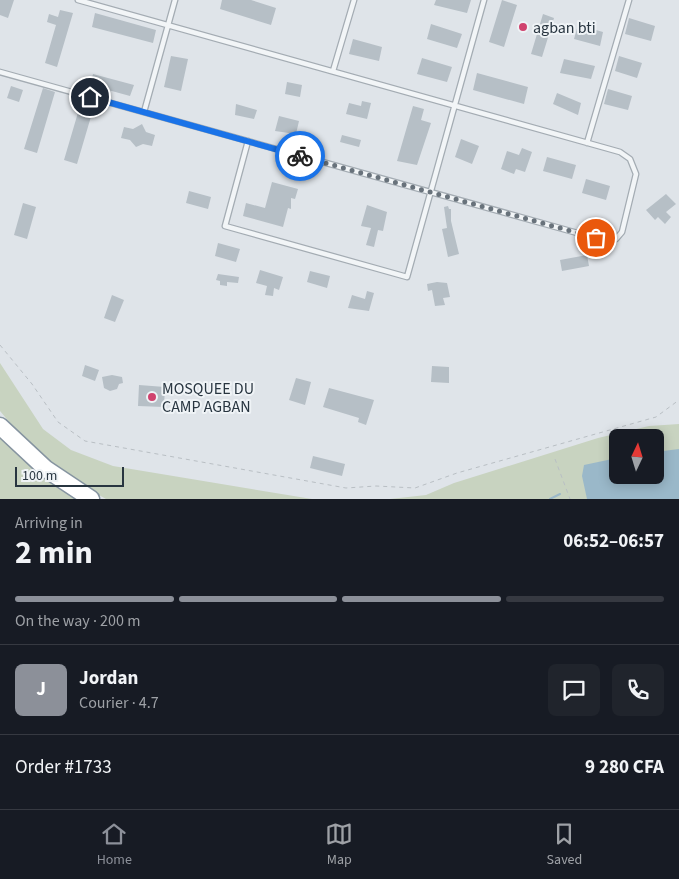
<!DOCTYPE html>
<html lang="en">
<head>
<meta charset="utf-8">
<style>
	:root { --surface:#171b24; --page:#20242c; --text:#f1f3f6; --muted:#9ea1a6; --line:#363941; --accent:#8c9099 }
	body { margin:0; font-family:"Source Sans 3",sans-serif; background:var(--page); color:var(--text); height:100vh; display:flex; flex-direction:column; font-size:19px; white-space:nowrap }
	* { box-sizing:border-box; margin:0 }
	p { font-size:16px; color:var(--muted) }
	.icon { flex:none; width:28px; height:28px; fill:none; stroke:currentColor; stroke-width:2; stroke-linecap:round; stroke-linejoin:round }
	.map { position:relative; height:499px; overflow:hidden }
	.drawer { display:flex; flex-direction:column; background:var(--surface); flex:1 }
	.drawer>* { flex:none }
	.needle { width:32px; rotate:4deg }
	.tools { position:absolute; left:609px; top:429px; display:grid; gap:10px }
	.tools a { display:grid; place-items:center; width:55px; height:55px; border-radius:8px; background:var(--surface); box-shadow:0 2px 12px #0003; font-size:25px }
	.scale { position:absolute; left:15px; bottom:12px; width:109px; box-sizing:border-box; padding-left:5px; border:2px solid #283540; border-top:0; font-size:14px; line-height:18px; white-space:nowrap; color:#283540; -webkit-text-stroke:4px #eff3f6; paint-order:stroke }
	.pin { position:absolute; display:grid; place-items:center; width:42px; height:42px; color:#fff; margin:-21px; border:2px solid #fff; border-radius:50%; box-shadow:0 1px 5px #0007 }
	.courier { position:absolute; display:grid; place-items:center; width:50px; height:50px; margin:-25px; border:4px solid #1a73e8; border-radius:50%; background:#fff; color:#222; box-shadow:0 1px 6px #0007 }
	.head em { font-style:normal; font-weight:700 }
	.head div { display:flex; flex-direction:column-reverse }
	.head { display:flex; align-items:center; justify-content:space-between; height:85px; padding:0 15px }
	h1 { font-size:32px; font-weight:700; line-height:38px }
	.bar { display:grid; grid-template-columns:repeat(4,1fr); gap:8px 5px; align-content:center; height:60px; padding:0 15px }
	.bar i { height:6px; border-radius:4px; background:var(--line) }
	.bar .current { background:var(--accent) }
	.bar p { grid-column:span 4 }
	.line { display:flex; align-items:center; gap:12px; padding:0 15px; border-top:1px solid var(--line) }
	.line div { flex:1 }
	.round { display:grid; place-items:center; flex:none; width:52px; height:52px; border-radius:8px; background:var(--page) }
	.tab-bar { display:flex; justify-content:space-around; align-items:center; height:70px; border-top:1px solid var(--line); background:var(--surface); font-size:14px; color:var(--muted) }
	.tab-bar a { display:grid; justify-items:center; gap:2px }
	.tab-bar .current { color:var(--accent) }
	.map>svg:first-child { display:block }
	.green { fill:#c8d3c0; fill-rule:evenodd }
	.water { fill:#9ab8c9 }
	.lines { fill:none; stroke-linecap:round; stroke-linejoin:round }
	.stream { stroke:#9ab8c9; stroke-width:2 }
	.building { fill:#b6bfc6 }
	.service-casing { stroke:#a4acb3; stroke-width:7 }
	.motorway-casing { stroke:#8694a0; stroke-width:19 }
	.path { stroke:#b9bfc4; stroke-width:1; stroke-dasharray:4 4; stroke-linecap:butt }
	.service { stroke:#f2f5f7; stroke-width:4.5 }
	.motorway { stroke:#fff; stroke-width:16 }
	.done { stroke:#68727b; stroke-width:5; stroke-dasharray:0 9 }
	.route { stroke:#1a73e8; stroke-width:6 }
	.poi-dot { fill:#d0426e; stroke:#eff3f6; stroke-width:2 }
	.labels { text-anchor:middle; stroke-width:4; stroke-linejoin:round; paint-order:stroke }
	.poi-label { font-size:16px; fill:#283540; stroke:#eff3f6; text-anchor:start }
</style>
</head>
<body>
<div class="map">
<svg width="679" height="499" viewBox="0 0 679 499">
	<rect width="100%" height="100%" fill="#dfe4e9"/>
	<path class="green" d="M0,363L43,429L71,450L113,466L312,499H106L74,481L48,461L21,436L0,411Z
		M679,424V499H390L426,495L454,483L598,438L649,426ZM618,438H655V475H618Z
		M0,429L81,499H0Z"/>
	<path class="water" d="M679,449V499H587L582,476L584,465L617,458L618,475H655V452Z"/>
	<g class="lines">
		<path class="stream" d="M550,499L560,494"/>
	</g>
	<path class="building" d="M0,0H14L8,18L0,15Z
		M222,0H251L276,8L271,25L220,9Z
		M436,0H471L467,13L434,5Z
		M502,0L517,5L504,47L489,42Z
		M60,10L73,13L57,67L45,63L56,25L47,22L49,14L58,17Z
		M95,13L156,30L153,43L92,27Z
		M543,14L554,18L542,57L531,54Z
		M629,18L655,26L651,41L625,34Z
		M431,24L462,34L457,48L427,39Z
		M578,25L603,32L600,46L574,39Z
		M353,39L382,47L379,61L349,54Z
		M171,56L188,59L181,91L164,87Z
		M619,56L642,63L637,78L615,71Z
		M422,58L452,67L447,82L417,74Z
		M564,59L595,66L591,79L560,73Z
		M477,73L528,87L524,104L473,90Z
		M93,74L134,85L130,96L90,85Z
		M287,82L302,85L300,97L285,94Z
		M11,86L23,90L19,102L7,98Z
		M43,88L55,92L37,153L24,149Z
		M608,89L632,96L628,110L604,104Z
		M557,93L581,103L578,115L553,104Z
		M82,99L95,103L77,164L64,160Z
		M362,101L371,103L367,119L346,114L349,103L361,106Z
		M236,104L257,110L254,119L235,115Z
		M413,106L424,109L421,120L431,123L417,165L397,161Z
		M279,116L299,121L296,134L275,131Z
		M142,124L146,132L155,135L152,146L143,144L136,147L130,140L121,138L124,127L133,129Z
		M342,135L361,140L359,147L340,142Z
		M461,139L479,146L472,164L455,157Z
		M522,148L532,152L525,172L516,169L514,174L501,169L507,151L519,155Z
		M547,157L576,165L572,179L543,171Z
		M586,179L610,186L606,200L582,193Z
		M272,182L298,189L295,199L291,198V209L288,208L283,227L243,216L246,203L265,208Z
		M189,191L211,197L208,209L186,203Z
		M666,194L676,204L666,212L671,217L665,224L658,217L655,220L646,210Z
		M23,203L36,207L27,239L14,235Z
		M367,205L387,212L383,231L378,230L374,247L366,245L371,228L361,226Z
		M448,206L449,209H451V221L459,254L448,257L442,229L447,228L444,207Z
		M218,243L240,249L236,262L215,256Z
		M587,255L589,266L562,271L560,260Z
		M260,270L283,277L279,290L274,288L273,296L265,295L267,286L256,283Z
		M310,271L330,276L327,288L307,282Z
		M218,274L239,277L238,283L227,282V286L220,285V281L216,280Z
		M437,282L447,283L450,297L443,298L445,305L435,306L432,290L428,291L427,284Z
		M367,291L374,293L369,311L348,308L352,295L365,299Z
		M112,295L124,300L115,322L104,318Z
		M85,365L99,370L95,381L82,376Z
		M432,366L449,367V383L431,382Z
		M112,375L122,377L123,383L119,384L117,389L110,391L104,388L102,377Z
		M296,378L311,382L305,405L289,400Z
		M139,385L165,387L164,407L138,406Z
		M329,388L374,400L366,425L358,422L359,418L323,407Z
		M313,456L345,464L342,476L310,468Z"/>
	<g class="lines">
		<defs>
			<path id="service" d="M333,71L354,0
				M0,72L606,241L616,239L622,232L636,174L630,159L620,152L78,0
				M144,112L175,0
				M248,141L225,226L407,277L484,0
				M587,143L629,0"/>
			<path id="motorway" d="M0,426L46,469L91,499"/>
		</defs>
		<use href="#service" class="service-casing"/>
		<use href="#motorway" class="motorway-casing"/>
		<path class="path" d="M0,345L32,384L58,422L85,441L346,488L376,486L415,488L457,473L656,417L679,400
			M555,459L570,499"/>
		<use href="#service" class="service"/>
		<use href="#motorway" class="motorway"/>
	</g>
	<g class="lines">
		<path class="done" d="M300,156L596,238"/>
		<path class="route" d="M90,97L300,156"/>
	</g>
	<g class="poi-dot">
		<circle cx="523" cy="27" r="5"/>
		<circle cx="152" cy="397" r="5"/>
	</g>
	<g class="labels">
		<g class="poi-label">
			<text x="533" y="33">agban bti</text>
			<text x="162" y="394">MOSQUEE DU<tspan x="162" dy="18">CAMP AGBAN</tspan></text>
		</g>
	</g>
</svg>
<div class="tools">
<a><svg class="needle" viewBox="-14 -14 28 28"><path d="M0-13l5 13h-10z" fill="#e53935"/><path d="M0 13l5-13h-10z" fill="#9ea1a6"/></svg></a>
</div>
<div class="scale">100 m</div>
<div class="pin" style="left:596px;top:238px;background:#ea580c"><svg class="icon" aria-label="bag" viewBox="0 0 24 24"><path d="M5 8h14l-1 12H6zM9 8a3 3 0 0 1 6 0"/></svg></div>
<div class="pin" style="left:90px;top:97px;background:#1f2937"><svg class="icon" aria-label="home" viewBox="0 0 24 24"><path d="M3 11l9-7 9 7M6 9v11h12V9"/></svg></div>
<div class="courier" style="left:300px;top:156px"><svg class="icon" aria-label="bike" viewBox="0 0 24 24"><circle cx="6" cy="16" r="4"/><circle cx="18" cy="16" r="4"/><path d="M6 16l4-8h5l3 8M10 8l3 8H6M13 5h3"/></svg></div>
</div>
<section class="drawer">
<div class="head"><div><h1>2 min</h1><p>Arriving in</p></div><em>06:52–06:57</em></div>
<div class="bar"><i class="current"></i><i class="current"></i><i class="current"></i><i></i><p>On the way · 200 m</p></div>
<div class="line" style="height:90px"><b class="round" style="background:var(--accent);color:#fff">J</b><div><b>Jordan</b><p>Courier · 4.7</p></div><a class="round"><svg class="icon" aria-label="chat" viewBox="0 0 24 24"><path d="M4 5h16v11H9l-5 4z"/></svg></a><a class="round"><svg class="icon" aria-label="phone" viewBox="0 0 24 24"><path d="M5 4h4l2 5-3 2q2 4 5 5l2-3 5 2v4C11 20 4 13 5 4z"/></svg></a></div>
<div class="line" style="height:65px"><div>Order #1733</div><b>9 280 CFA</b></div>
</section>
<nav class="tab-bar">
<a class="current"><svg class="icon" aria-label="home" viewBox="0 0 24 24"><path d="M3 11l9-7 9 7M6 9v11h12V9"/></svg>Home</a>
<a><svg class="icon" aria-label="map" viewBox="0 0 24 24"><path d="M3 6l6-2 6 2 6-2v14l-6 2-6-2-6 2zM9 4v14M15 6v14"/></svg>Map</a>
<a><svg class="icon" aria-label="saved" viewBox="0 0 24 24"><path d="M7 4h10v16l-5-4-5 4z"/></svg>Saved</a>
</nav>
</body>
</html>
